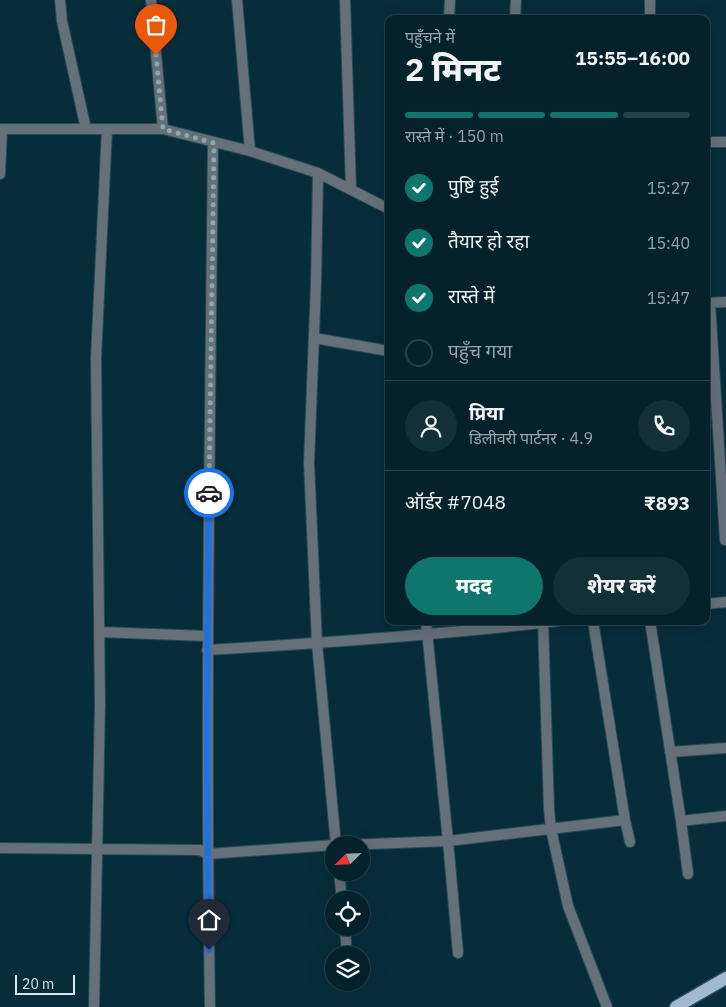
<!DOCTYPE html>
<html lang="hi">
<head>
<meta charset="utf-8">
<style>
	:root { --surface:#05222c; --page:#132f38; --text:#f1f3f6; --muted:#97a4a9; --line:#263f48; --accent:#0f766e }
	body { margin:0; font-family:"IBM Plex Sans","Noto Sans Devanagari",sans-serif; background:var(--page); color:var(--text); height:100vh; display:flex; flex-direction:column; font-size:19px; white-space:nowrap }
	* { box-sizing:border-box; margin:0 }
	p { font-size:16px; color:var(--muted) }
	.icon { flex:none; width:28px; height:28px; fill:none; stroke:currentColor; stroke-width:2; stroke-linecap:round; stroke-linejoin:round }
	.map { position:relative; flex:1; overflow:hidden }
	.drawer { position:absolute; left:385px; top:15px; width:325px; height:610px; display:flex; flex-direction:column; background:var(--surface); border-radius:10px; box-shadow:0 5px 20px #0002,0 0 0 1px var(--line) }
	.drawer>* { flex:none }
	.needle { width:32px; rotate:246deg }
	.buttons { position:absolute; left:325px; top:836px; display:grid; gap:10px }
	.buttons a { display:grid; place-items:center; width:45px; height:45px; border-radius:50%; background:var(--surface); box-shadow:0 5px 20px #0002,0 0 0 1px var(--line); font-size:25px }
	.scale { position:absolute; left:15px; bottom:12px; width:60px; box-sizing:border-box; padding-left:5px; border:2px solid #d5e8f1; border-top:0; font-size:14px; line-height:18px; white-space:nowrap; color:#d5e8f1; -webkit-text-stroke:4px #072d3b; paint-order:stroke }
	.pin { position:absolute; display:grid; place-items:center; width:42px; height:42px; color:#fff; margin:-51px -21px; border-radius:50% 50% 50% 0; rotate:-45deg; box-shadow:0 0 5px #0007 }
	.pin .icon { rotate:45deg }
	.courier { position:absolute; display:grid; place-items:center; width:50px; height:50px; margin:-25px; border:4px solid #1a73e8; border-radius:50%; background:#fff; color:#222; box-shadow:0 1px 6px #0007 }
	.summary em { font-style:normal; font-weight:800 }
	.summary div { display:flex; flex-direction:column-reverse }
	.summary { display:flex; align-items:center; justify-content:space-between; height:85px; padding:0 20px }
	h1 { font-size:32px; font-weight:800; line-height:38px }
	.bar { display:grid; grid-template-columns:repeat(4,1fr); gap:8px 5px; align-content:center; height:60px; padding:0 20px }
	.bar i { height:6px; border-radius:4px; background:var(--line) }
	.bar .active { background:var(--accent) }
	.bar p { grid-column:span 4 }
	.line { display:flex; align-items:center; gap:12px; padding:0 20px; border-top:1px solid var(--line) }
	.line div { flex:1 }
	.round { display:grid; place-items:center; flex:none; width:52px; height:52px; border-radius:26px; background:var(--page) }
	ol { padding:0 20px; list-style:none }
	li { display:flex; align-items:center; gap:15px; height:55px }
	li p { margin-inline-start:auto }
	li .icon { padding:5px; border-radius:50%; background:var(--accent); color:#fff; stroke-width:4 }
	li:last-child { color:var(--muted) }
	li i { width:28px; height:28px; border:2px solid var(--line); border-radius:50% }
	.primary-button { display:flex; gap:10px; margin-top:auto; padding:10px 20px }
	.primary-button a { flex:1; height:58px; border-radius:30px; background:var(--accent); color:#fff; font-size:20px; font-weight:800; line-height:58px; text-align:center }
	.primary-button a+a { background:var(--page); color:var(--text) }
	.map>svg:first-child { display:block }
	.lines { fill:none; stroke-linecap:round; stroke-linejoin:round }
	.minor-casing { stroke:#284b58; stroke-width:12 }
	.primary-casing { stroke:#284b58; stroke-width:15 }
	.minor { stroke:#65707b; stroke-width:10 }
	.primary { stroke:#a1b8ce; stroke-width:12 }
	.done { stroke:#8da7b1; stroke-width:5; stroke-dasharray:0 9 }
	.route { stroke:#1a73e8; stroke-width:6 }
</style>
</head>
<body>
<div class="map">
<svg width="726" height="1007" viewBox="0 0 726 1007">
	<rect width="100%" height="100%" fill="#072d3b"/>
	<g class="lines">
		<defs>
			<path id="minor" d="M60,0L62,21L86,129
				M151,0L163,129
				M237,0L250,151
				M345,0L351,189
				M449,19L450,0
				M515,19L516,0
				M650,19V0
				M0,129H163L250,151L318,173L389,209
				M706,142H726
				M318,173L316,283L309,463L317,643L336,845
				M0,174L2,129
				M706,303L726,302
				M710,303L725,540
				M314,338L389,351
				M706,604L726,602
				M426,621L448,841L458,953
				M543,621L549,809L551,829L568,906L607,1007
				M593,621L625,820L630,842
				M650,621L681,821L688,874
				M99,632L207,636
				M207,650C324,643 441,635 558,621
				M670,752L726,748
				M681,821L726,816
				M344,845L448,841L625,820
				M0,848L200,850L207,854L334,845
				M339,872L342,900
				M345,928L347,955
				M94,1007L100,704L96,358L107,129
				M210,1007C205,719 210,431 213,143"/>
			<path id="primary" d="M676,1007L726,978"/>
		</defs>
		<use href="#minor" class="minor-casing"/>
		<use href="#primary" class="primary-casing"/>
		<use href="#minor" class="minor"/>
		<use href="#primary" class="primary"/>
	</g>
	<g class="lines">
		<path class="done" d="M156,55L163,129L214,143L209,493"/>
		<path class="route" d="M209,950C206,798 207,645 209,493"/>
	</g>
</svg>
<div class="buttons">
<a><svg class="needle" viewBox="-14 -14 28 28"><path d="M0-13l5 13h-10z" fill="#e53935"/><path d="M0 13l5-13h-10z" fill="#97a4a9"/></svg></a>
<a><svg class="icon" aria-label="locate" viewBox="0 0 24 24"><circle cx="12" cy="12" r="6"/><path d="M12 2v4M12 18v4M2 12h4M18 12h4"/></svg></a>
<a><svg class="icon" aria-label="layers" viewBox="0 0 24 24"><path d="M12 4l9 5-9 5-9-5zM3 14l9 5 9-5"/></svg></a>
</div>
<div class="scale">20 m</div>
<div class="pin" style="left:156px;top:55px;background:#ea580c"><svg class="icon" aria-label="bag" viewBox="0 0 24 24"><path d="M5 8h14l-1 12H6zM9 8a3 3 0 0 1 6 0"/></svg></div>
<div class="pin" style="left:209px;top:950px;background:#1f2937"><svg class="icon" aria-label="home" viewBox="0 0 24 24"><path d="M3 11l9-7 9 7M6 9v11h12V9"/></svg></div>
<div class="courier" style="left:209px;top:493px"><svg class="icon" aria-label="car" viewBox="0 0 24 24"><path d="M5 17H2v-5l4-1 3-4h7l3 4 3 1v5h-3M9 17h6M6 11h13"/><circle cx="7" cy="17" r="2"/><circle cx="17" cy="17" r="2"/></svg></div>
<section class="drawer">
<div class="summary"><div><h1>2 मिनट</h1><p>पहुँचने में</p></div><em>15:55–16:00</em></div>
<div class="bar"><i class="active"></i><i class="active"></i><i class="active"></i><i></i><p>रास्ते में · 150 m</p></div>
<ol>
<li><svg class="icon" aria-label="check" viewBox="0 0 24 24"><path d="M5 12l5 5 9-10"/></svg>पुष्टि हुई<p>15:27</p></li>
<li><svg class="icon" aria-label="check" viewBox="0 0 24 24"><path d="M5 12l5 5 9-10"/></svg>तैयार हो रहा<p>15:40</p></li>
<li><svg class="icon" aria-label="check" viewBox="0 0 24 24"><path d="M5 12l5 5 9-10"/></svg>रास्ते में<p>15:47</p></li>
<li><i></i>पहुँच गया</li>
</ol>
<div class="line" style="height:90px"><a class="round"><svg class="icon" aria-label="person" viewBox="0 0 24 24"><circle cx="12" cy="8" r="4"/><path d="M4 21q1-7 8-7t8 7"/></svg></a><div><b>प्रिया</b><p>डिलीवरी पार्टनर · 4.9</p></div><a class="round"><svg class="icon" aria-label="phone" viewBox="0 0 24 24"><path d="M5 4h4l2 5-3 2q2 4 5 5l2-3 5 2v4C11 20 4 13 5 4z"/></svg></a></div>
<div class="line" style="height:65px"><div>ऑर्डर #7048</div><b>₹893</b></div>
<div class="primary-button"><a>मदद</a><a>शेयर करें</a></div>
</section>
</div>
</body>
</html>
